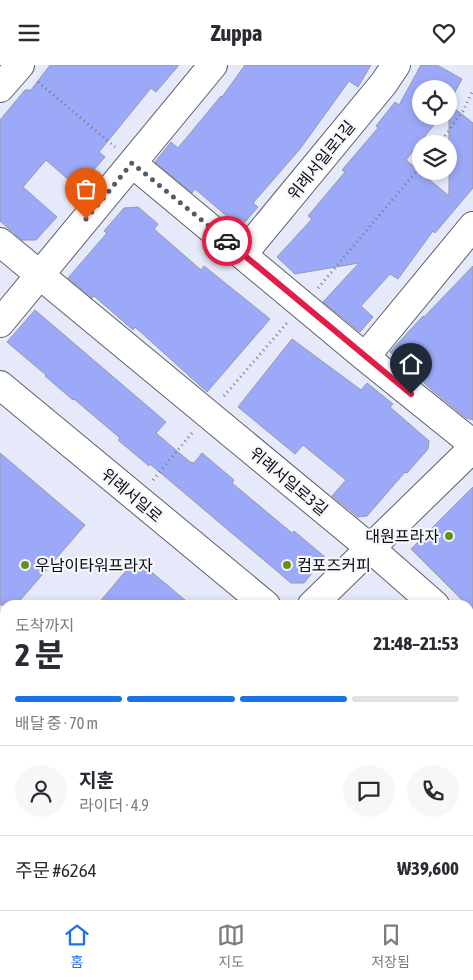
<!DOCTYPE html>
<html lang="ko">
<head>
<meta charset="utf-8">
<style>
	:root { --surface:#fff; --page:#f7f7f7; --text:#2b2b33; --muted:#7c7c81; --line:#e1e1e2; --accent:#1a73e8 }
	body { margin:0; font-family:"Asap Condensed","Noto Sans KR",sans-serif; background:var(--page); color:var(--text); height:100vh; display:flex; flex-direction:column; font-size:19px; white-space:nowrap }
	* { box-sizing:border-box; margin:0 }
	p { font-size:16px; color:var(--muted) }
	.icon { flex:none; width:28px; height:28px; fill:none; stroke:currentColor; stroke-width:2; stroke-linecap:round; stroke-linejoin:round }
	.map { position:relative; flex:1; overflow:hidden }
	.drawer { position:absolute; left:0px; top:535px; width:474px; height:310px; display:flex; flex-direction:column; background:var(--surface); border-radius:15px 15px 0 0; box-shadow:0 2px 8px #0003 }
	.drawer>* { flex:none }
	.buttons { position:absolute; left:412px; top:15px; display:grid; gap:10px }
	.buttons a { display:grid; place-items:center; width:45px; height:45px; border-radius:50%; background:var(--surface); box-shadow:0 2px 8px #0003; font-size:25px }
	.pin { position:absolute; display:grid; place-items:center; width:42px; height:42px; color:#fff; margin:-51px -21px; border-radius:50% 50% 50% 0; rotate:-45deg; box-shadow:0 0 5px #0007 }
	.pin .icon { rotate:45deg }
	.courier { position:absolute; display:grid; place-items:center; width:50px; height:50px; margin:-25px; border:4px solid #e11d48; border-radius:50%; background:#fff; color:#222; box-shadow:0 1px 6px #0007 }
	.overview em { font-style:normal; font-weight:700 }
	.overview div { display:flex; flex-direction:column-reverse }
	.overview { display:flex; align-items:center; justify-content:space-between; height:85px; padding:0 15px }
	h1 { font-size:32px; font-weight:700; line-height:38px }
	.bar { display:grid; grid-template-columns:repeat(4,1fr); gap:8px 5px; align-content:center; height:60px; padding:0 15px }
	.bar i { height:6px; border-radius:4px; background:var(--line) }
	.bar .current { background:var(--accent) }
	.bar p { grid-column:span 4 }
	.line { display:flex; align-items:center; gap:12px; padding:0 15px; border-top:1px solid var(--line) }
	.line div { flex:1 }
	.round { display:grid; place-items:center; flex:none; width:52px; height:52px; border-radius:26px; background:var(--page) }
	header { display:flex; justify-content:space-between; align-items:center; height:65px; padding:0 15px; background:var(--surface); font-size:22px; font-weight:700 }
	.tab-bar { display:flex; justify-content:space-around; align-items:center; height:70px; border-top:1px solid var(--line); background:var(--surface); font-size:14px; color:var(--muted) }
	.tab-bar a { display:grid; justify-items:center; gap:2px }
	.tab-bar .current { color:var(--accent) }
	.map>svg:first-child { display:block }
	.building { fill:#9ca9f8; stroke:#9699a7 }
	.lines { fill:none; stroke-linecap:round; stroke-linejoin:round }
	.minor-casing { stroke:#5c5f6c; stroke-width:30 }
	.major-casing { stroke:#cecfd0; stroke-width:30 }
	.path { stroke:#797b85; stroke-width:3; stroke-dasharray:1 4; stroke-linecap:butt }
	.minor { stroke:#fff; stroke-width:28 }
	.major { stroke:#c4ccff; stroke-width:28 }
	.done { stroke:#585a63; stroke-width:5; stroke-dasharray:0 9 }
	.route { stroke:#e11d48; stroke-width:6 }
	.poi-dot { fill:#698d16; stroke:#f5f7fd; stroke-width:2 }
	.labels { text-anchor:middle; stroke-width:4.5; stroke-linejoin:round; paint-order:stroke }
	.street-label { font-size:16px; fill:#0c0d12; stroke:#f5f7fd }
	.poi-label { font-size:16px; fill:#0c0d12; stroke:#f5f7fd; text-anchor:start }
</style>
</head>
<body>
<header><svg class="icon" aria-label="menu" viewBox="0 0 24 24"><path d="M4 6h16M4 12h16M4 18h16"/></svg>Zuppa<svg class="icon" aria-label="heart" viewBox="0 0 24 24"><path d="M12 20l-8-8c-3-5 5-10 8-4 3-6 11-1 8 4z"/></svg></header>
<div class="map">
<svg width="473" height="845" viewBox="0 0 473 845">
	<rect width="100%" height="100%" fill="#e6e9f9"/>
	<path class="building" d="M50,0H179L156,27L151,23L99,87L105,92L78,123L46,95L23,122L57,152L36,175H22L0,156V55L25,25H31Z
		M245,0H371L358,22L349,16L300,84L253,138L258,142L245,157L241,154L236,159L195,124L192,128L155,97L171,77L178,83L221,31L222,32Z
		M421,0H437L462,14L449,38V24H421V51H441L406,95L449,131V39L473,58V123L435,168L433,166L398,214L390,209L361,241L373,252L360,267L323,237L359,198L295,209L277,192L312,154L308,151L345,107L342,105L378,63L376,61L395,37L399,40Z
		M138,142L158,159L154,164L201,205L204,201L270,254L207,327L135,262L133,265L94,231L92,233L68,213L107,168L104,166L124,143Z
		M473,201V355L466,353L433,326L390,287L423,251L424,252Z
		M35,245L166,357L156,368L190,397L194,398L202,388L234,415L232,418L292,468L294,466L325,492L304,518H291L150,399L149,401L118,375L120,373L74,334L73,335L45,311L46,310L7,277Z
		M292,274L361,325L367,318L393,339L390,342L429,376L428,384L407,408L405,407L367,451L358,452L332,431L346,415L303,380L295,389L238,342Z
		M0,388L85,460L16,540H0Z
		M473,422V546L411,484Z
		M136,494L191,540H97Z"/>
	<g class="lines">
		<defs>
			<path id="minor" d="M0,23L20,0
				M132,98L365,292L473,379
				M0,177L370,483L435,540
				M243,189L384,18L396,0
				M0,258L213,0
				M365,292L473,161
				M0,320L266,540
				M312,540L473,383
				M469,567L473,569
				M469,705L473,708"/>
			<path id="major" d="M0,640L5,644
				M0,681L5,685
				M0,718L5,722
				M0,762L5,766
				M96,840L102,845
				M147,840L153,845
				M192,840L198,845
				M231,840L237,845"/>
		</defs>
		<use href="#minor" class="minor-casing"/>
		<use href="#major" class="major-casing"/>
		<path class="path" d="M38,17L115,82
			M439,79L463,46L473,25
			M318,223L421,101
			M224,331L287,258
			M153,415L192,368"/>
		<use href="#minor" class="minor"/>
		<use href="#major" class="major"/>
	</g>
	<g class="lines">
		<path class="done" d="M86,154L132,98L227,176"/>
		<path class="route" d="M227,176L411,329"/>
	</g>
	<g class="poi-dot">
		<circle cx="449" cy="471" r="5"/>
		<circle cx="25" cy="500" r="5"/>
		<circle cx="287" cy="500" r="5"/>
	</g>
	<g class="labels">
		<g class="street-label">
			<text transform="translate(321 95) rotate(-51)" y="6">위례서일로1길</text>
			<text transform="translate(289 416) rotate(40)" y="6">위례서일로3길</text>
			<text transform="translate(132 430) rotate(40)" y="6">위례서일로</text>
		</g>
		<g class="poi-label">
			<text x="439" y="477" text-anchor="end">대원프라자</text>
			<text x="35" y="506">우남이타워프라자</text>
			<text x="297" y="506">컴포즈커피</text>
		</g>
	</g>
</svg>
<div class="buttons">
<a><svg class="icon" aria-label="locate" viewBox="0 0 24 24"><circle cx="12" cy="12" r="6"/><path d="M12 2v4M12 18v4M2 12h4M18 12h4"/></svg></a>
<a><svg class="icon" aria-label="layers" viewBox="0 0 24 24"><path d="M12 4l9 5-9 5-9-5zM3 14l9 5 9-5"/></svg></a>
</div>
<div class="pin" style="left:86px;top:154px;background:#ea580c"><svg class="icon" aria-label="bag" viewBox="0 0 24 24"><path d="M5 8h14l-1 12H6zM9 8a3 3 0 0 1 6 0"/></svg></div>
<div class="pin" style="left:411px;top:329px;background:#1f2937"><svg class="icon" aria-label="home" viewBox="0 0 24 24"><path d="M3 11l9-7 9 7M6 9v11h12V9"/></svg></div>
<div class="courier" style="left:227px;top:176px"><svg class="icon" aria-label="car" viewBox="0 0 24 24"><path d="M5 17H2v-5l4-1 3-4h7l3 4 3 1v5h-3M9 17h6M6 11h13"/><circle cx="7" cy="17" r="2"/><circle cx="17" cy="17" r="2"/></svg></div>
<section class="drawer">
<div class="overview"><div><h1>2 분</h1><p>도착까지</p></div><em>21:48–21:53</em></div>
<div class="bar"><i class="current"></i><i class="current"></i><i class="current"></i><i></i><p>배달 중 · 70 m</p></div>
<div class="line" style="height:90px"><a class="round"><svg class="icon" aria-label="person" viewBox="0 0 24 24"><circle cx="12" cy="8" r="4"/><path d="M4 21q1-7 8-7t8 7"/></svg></a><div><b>지훈</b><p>라이더 · 4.9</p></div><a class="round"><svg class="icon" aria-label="chat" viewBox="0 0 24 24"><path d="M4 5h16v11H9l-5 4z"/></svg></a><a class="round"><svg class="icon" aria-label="phone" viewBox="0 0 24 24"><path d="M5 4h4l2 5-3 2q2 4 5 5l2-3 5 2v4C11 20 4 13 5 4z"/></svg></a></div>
<div class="line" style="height:65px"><div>주문 #6264</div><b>₩39,600</b></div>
</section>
</div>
<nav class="tab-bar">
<a class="current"><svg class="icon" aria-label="home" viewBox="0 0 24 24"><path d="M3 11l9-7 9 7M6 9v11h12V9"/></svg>홈</a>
<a><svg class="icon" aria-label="map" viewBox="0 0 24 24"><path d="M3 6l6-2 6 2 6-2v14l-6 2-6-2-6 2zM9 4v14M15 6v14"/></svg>지도</a>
<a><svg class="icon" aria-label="saved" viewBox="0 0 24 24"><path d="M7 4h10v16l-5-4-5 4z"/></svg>저장됨</a>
</nav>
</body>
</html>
